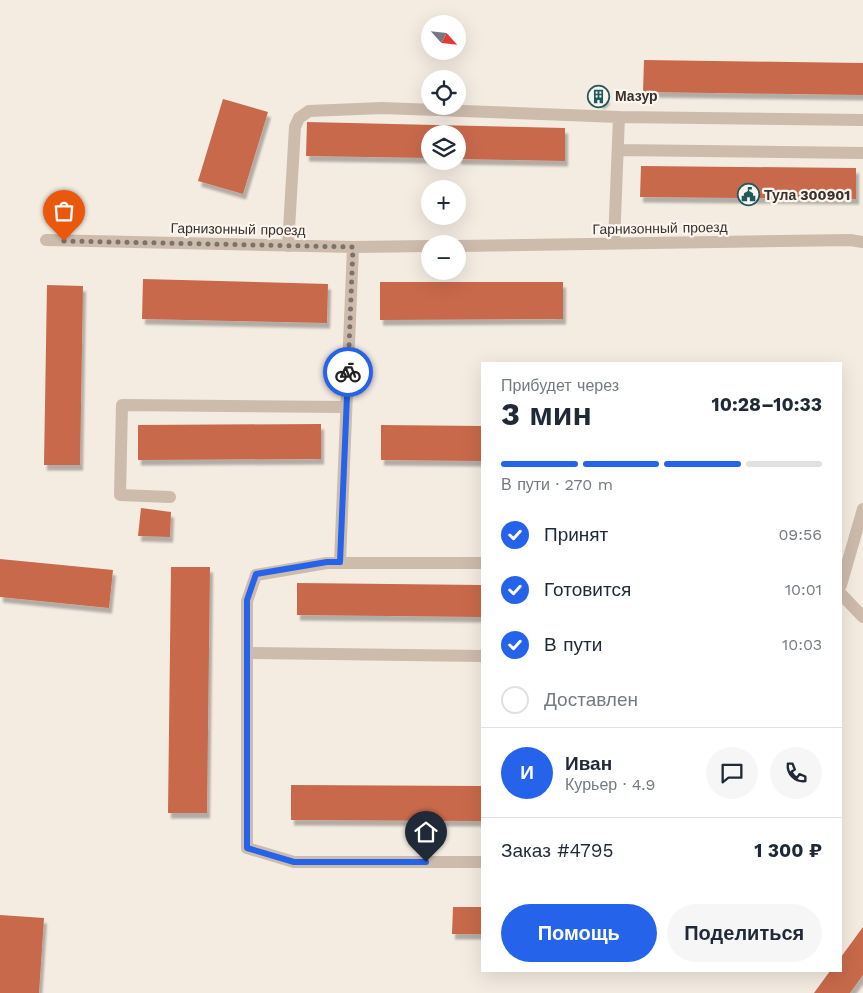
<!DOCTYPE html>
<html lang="ru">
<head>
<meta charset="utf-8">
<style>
	:root { --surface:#fff; --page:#f6f6f7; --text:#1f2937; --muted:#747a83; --line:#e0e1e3; --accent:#2563eb }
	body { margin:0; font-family:"Work Sans",sans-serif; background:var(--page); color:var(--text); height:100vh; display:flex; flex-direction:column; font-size:19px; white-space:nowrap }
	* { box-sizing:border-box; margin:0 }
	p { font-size:16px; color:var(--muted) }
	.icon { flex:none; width:28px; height:28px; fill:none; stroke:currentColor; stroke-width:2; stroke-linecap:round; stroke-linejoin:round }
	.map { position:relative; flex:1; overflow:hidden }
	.drawer { position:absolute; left:481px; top:362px; width:361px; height:610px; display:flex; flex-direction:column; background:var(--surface); border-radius:0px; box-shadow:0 5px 20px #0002 }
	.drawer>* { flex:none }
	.needle { width:32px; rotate:117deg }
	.buttons { position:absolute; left:421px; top:15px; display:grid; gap:10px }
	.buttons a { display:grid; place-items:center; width:45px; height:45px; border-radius:50%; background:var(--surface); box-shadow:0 5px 20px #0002; font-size:25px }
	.pin { position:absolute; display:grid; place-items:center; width:42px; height:42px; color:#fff; margin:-51px -21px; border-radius:50% 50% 50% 0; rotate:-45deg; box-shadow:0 0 5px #0007 }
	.pin .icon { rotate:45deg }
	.courier { position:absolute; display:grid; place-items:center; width:50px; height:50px; margin:-25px; border:4px solid #2563eb; border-radius:50%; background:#fff; color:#222; box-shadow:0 1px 6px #0007 }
	.headline em { font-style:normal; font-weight:700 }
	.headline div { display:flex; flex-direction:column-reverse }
	.headline { display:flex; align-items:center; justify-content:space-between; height:85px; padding:0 20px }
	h1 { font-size:32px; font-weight:700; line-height:38px }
	.bar { display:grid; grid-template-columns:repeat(4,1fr); gap:8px 5px; align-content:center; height:60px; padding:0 20px }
	.bar i { height:6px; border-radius:4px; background:var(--line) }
	.bar .selected { background:var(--accent) }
	.bar p { grid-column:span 4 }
	.line { display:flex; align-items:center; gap:12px; padding:0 20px; border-top:1px solid var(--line) }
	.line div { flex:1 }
	.round { display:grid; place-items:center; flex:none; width:52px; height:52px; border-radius:26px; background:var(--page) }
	ol { padding:0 20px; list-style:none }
	li { display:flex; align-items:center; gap:15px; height:55px }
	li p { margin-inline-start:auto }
	li .icon { padding:5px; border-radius:50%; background:var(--accent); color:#fff; stroke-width:4 }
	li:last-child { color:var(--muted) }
	li i { width:28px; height:28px; border:2px solid var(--line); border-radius:50% }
	.button { display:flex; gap:10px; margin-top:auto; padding:10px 20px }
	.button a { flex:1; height:58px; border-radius:30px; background:var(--accent); color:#fff; font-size:20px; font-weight:700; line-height:58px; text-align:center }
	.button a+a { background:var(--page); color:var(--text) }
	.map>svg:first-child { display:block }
	.building { fill:#c8694b; filter:url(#shadow) }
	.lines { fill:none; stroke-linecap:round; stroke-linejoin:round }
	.minor { stroke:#cdbbac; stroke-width:12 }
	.done { stroke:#7c716b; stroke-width:5; stroke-dasharray:0 9 }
	.route { stroke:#2563eb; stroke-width:6 }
	.labels { text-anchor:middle; stroke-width:4.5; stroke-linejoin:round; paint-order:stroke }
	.poi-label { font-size:14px; font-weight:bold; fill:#3b302b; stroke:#fbf5ee; text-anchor:start }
	.street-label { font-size:14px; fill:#3b302b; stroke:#fbf5ee }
</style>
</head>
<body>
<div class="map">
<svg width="863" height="993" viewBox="0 0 863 993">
	<defs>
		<filter id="shadow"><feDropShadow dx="3" dy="5.5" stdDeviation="1" flood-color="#0004"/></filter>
	</defs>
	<rect width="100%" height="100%" fill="#f4ebe1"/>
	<path class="building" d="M644,60L863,63V95L643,92Z
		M598,88L607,99L601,104L592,94Z
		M223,99L268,112L243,194L198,181Z
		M307,122L565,128V161L458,159V134H430V158L306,156Z
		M641,166L856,168V199L640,197Z
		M143,279L328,284L327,323L142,319Z
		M380,282H563V319L380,320Z
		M47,285L83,286L80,465H44Z
		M321,424V459L138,460V425Z
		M381,425L482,426V461L381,460Z
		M141,508L171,512L170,537L138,536Z
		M0,559L113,570L109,608L0,597Z
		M171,567H210L207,813H168Z
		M297,583L482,585V617L297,615Z
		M291,785L482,786V821L291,820Z
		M453,907H482V934H452Z
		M0,915L44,918L39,993H0Z
		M863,927V975L850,993H814L830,971H841V957Z"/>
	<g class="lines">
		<path class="minor" d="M618,150L863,153
			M46,240L353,247L430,246
			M614,243L619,117
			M288,246L295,127L299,118L309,111L382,108L619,117L863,120
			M458,246L850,240L863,242
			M170,497L120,495L122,405L346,407
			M340,562L353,247
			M482,563H327L256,575L247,601V848L294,862H482
			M841,585L863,509
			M841,594L863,617
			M247,653L482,656"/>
	</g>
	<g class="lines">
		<path class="done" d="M64,241L353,247L348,372"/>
		<path class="route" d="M348,372L340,562H327L256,574L247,600V848L294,862H426"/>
	</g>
	<defs>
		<symbol id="building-ring" viewBox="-11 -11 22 22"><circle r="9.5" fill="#fbf5ee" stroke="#1f5a5e" stroke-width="1.5"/><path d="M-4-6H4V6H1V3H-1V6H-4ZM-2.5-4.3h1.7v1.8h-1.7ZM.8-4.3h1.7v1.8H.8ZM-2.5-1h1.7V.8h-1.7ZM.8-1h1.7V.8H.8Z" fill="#1f5a5e"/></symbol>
		<symbol id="civic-ring" viewBox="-11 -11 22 22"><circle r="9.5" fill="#fbf5ee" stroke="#1f5a5e" stroke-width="1.5"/><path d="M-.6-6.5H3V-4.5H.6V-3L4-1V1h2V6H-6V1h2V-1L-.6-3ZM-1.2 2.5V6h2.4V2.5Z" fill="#1f5a5e"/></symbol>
	</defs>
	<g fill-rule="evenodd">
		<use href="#building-ring" x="586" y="84" width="25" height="25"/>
		<use href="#civic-ring" x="736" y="182" width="25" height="25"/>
	</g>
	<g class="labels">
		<g class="poi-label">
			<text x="615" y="101">Мазур</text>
			<text x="764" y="200">Тула 300901</text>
		</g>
		<g class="street-label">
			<text transform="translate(660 228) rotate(-1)" y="5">Гарнизонный проезд</text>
			<text transform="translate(238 229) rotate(1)" y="5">Гарнизонный проезд</text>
		</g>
	</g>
</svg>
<div class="buttons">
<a><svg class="needle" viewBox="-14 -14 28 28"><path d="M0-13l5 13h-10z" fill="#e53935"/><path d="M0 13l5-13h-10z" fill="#747a83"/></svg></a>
<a><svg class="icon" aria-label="locate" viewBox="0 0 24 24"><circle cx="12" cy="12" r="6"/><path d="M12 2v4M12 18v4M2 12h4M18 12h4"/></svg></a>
<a><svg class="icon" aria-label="layers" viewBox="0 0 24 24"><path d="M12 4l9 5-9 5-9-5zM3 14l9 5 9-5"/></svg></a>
<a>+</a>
<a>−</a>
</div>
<div class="pin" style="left:64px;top:241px;background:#ea580c"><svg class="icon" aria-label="bag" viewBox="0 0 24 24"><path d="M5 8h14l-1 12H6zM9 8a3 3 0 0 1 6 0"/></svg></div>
<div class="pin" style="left:426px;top:862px;background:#1f2937"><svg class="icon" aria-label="home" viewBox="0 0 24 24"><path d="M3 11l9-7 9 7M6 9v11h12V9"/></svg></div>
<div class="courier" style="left:348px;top:372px"><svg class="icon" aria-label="bike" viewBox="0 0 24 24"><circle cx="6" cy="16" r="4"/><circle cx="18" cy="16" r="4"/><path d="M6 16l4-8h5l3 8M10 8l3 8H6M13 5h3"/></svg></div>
<section class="drawer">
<div class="headline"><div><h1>3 мин</h1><p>Прибудет через</p></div><em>10:28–10:33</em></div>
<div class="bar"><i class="selected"></i><i class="selected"></i><i class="selected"></i><i></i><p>В пути · 270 m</p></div>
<ol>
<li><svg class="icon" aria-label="check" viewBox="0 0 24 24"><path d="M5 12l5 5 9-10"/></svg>Принят<p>09:56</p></li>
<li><svg class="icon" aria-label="check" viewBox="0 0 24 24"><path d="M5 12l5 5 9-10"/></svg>Готовится<p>10:01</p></li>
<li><svg class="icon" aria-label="check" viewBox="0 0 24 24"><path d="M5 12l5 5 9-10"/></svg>В пути<p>10:03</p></li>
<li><i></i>Доставлен</li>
</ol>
<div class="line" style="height:90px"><b class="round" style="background:var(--accent);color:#fff">И</b><div><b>Иван</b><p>Курьер · 4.9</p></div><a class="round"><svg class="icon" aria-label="chat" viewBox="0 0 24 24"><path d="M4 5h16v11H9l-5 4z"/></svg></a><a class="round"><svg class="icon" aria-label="phone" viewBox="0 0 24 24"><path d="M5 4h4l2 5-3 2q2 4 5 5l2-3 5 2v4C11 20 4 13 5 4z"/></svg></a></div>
<div class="line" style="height:65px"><div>Заказ #4795</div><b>1 300 ₽</b></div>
<div class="button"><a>Помощь</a><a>Поделиться</a></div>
</section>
</div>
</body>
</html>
